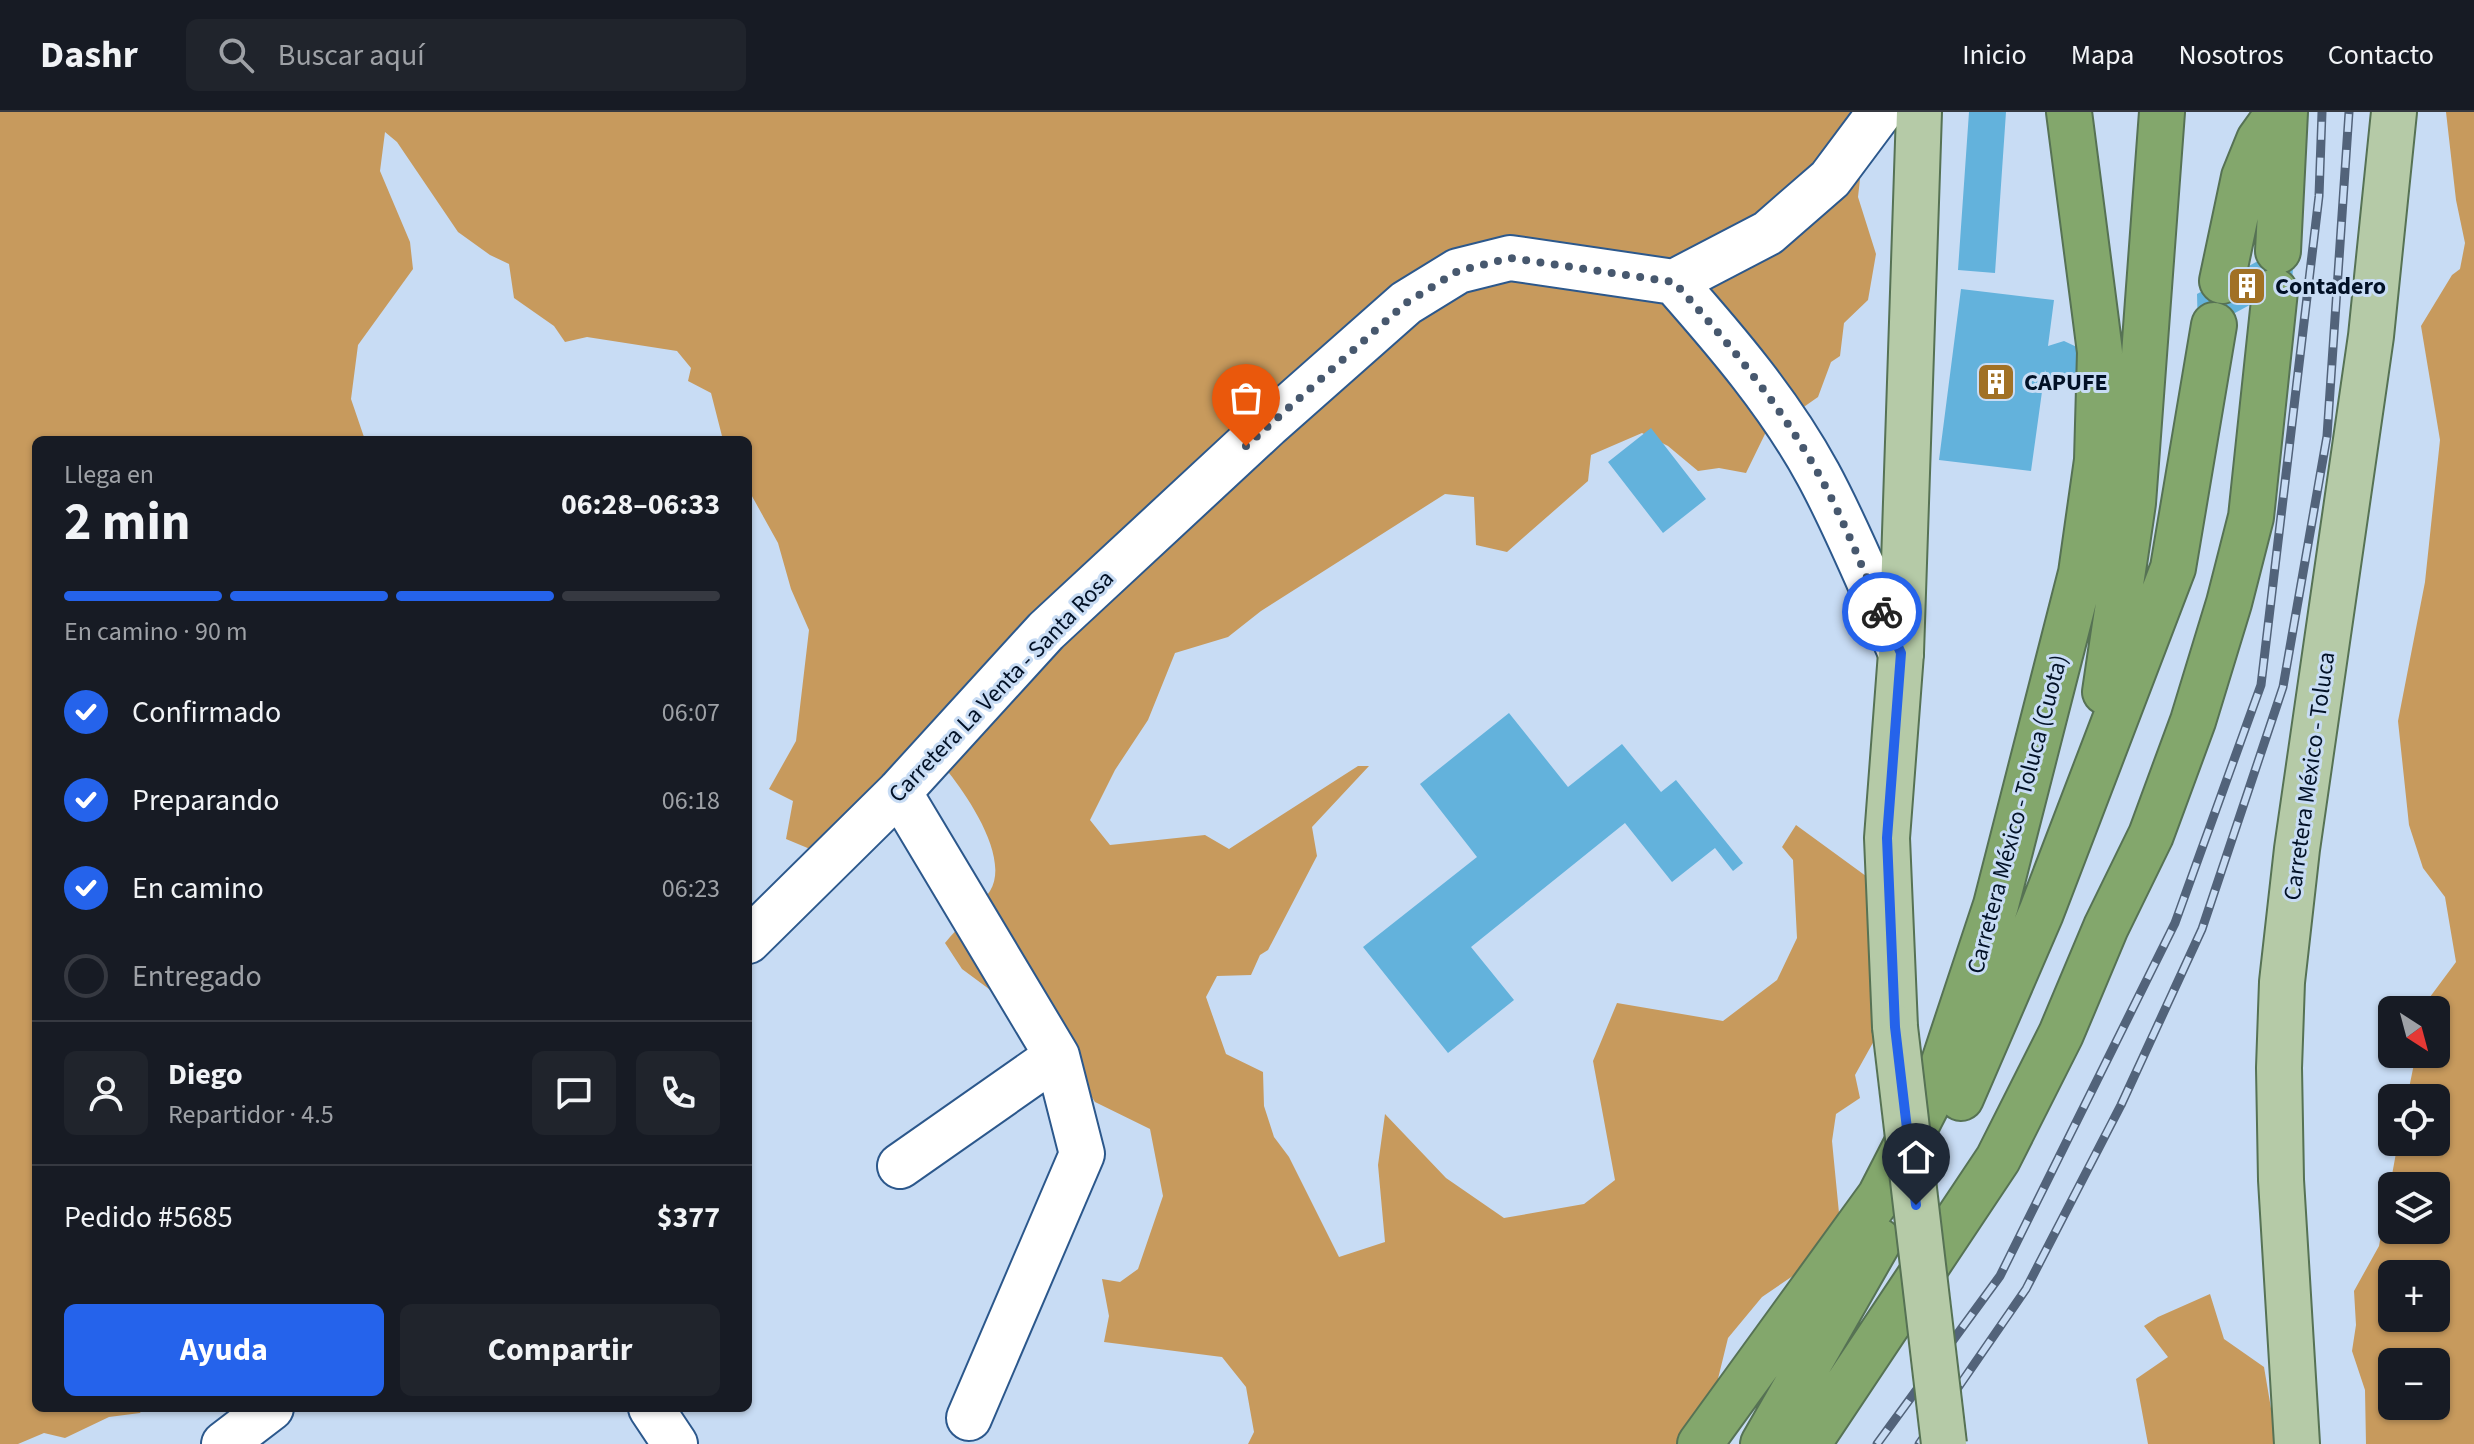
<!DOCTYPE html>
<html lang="es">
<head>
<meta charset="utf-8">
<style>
	:root { --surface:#171b24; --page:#20242c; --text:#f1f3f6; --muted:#9ea1a6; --line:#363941; --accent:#2563eb }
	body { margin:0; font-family:"Source Sans 3",sans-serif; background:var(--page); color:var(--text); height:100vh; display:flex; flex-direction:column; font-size:30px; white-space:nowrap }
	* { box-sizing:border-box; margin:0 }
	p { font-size:26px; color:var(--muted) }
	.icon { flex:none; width:44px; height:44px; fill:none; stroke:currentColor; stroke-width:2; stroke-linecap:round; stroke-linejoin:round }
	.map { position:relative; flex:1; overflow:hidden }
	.drawer { position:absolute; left:32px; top:324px; width:720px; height:976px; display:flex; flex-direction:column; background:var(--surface); border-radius:12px; box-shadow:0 2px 6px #0004 }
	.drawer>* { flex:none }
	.needle { width:52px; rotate:144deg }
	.buttons { position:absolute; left:2378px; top:884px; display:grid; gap:16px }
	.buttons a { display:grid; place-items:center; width:72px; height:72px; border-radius:12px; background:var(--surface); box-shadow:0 2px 6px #0004; font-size:40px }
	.pin { position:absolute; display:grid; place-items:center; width:68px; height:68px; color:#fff; margin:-82px -34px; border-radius:50% 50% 50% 0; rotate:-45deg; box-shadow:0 0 8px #0007 }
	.pin .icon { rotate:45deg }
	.courier { position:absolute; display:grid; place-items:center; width:80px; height:80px; margin:-40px; border:6px solid #2563eb; border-radius:50%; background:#fff; color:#222; box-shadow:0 2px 10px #0007 }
	.summary em { font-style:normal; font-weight:700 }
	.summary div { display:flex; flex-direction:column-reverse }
	.summary { display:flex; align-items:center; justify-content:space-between; height:136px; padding:0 32px }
	h1 { font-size:52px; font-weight:700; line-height:60px }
	.bar { display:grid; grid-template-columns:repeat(4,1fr); gap:12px 8px; align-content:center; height:96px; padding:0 32px }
	.bar i { height:10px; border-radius:6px; background:var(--line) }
	.bar .active { background:var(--accent) }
	.bar p { grid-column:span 4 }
	.line { display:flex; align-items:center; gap:20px; padding:0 32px; border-top:2px solid var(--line) }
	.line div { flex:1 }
	.round { display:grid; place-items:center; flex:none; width:84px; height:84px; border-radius:12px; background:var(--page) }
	ol { padding:0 32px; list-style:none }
	li { display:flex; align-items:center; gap:24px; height:88px }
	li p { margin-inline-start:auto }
	li .icon { padding:8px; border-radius:50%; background:var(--accent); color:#fff; stroke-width:4 }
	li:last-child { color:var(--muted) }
	li i { width:44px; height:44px; border:4px solid var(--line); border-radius:50% }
	.action { display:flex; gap:16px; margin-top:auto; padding:16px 32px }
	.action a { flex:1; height:92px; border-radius:12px; background:var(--accent); color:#fff; font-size:32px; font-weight:700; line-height:92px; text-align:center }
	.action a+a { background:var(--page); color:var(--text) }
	header { display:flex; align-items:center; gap:48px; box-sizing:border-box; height:112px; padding:0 40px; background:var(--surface); border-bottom:2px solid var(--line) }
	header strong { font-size:38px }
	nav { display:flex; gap:44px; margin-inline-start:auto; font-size:28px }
	.search { width:560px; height:72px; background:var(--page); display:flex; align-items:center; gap:20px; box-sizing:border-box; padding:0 28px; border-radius:12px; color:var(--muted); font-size:30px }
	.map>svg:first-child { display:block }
	.forest { fill:#c79a5d; fill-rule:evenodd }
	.building { fill:#63b2dc }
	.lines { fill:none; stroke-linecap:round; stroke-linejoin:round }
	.minor-casing { stroke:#2c588c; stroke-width:48 }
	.major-casing { stroke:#567254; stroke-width:48 }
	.highway-casing { stroke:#567254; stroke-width:48 }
	.minor { stroke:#fff; stroke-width:44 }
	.major { stroke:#b5caa7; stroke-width:44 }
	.highway { stroke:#83a76c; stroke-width:44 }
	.rail-casing { stroke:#52637a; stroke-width:9 }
	.rail { stroke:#c8dcf4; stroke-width:6; stroke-dasharray:18; stroke-linecap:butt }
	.major-bridge-casing { stroke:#567254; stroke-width:48; stroke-linecap:butt }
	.major-bridge { stroke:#b5caa7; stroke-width:44 }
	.done { stroke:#47586e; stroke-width:8; stroke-dasharray:0 14.4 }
	.route { stroke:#2563eb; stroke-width:10 }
	.labels { text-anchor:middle; stroke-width:6; stroke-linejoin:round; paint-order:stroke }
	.poi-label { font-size:24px; font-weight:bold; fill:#021126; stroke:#c8dcf4; text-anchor:start }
	.street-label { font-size:24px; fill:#021126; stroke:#c8dcf4 }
</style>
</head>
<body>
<header>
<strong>Dashr</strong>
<div class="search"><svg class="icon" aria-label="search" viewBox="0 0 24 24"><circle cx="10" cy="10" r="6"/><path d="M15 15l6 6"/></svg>Buscar aquí</div>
<nav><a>Inicio</a><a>Mapa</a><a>Nosotros</a><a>Contacto</a></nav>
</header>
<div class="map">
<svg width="2474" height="1332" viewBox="0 0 2474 1332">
	<rect width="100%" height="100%" fill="#c8dcf4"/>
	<path class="forest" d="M0,0H1889L1862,49L1858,85L1876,142L1868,188L1844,211L1840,244L1831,250L1818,285L1765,322L1746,361L1719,356L1698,359L1668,334L1642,321L1591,343L1588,369L1507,440L1476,433L1474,385L1445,382L1261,499L1228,525L1175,541L1148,608L1115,658L1090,708L1110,733L1205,723L1229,737L1358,654H1369L1312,715L1317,744L1268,838L1260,843L1251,863L1217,864L1206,885L1226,942L1263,960L1264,994L1274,1025L1289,1045L1339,1145L1385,1130L1378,1053L1385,1002L1446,1066L1504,1106L1584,1092L1615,1068L1593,949L1617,891L1723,909L1777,868L1797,826L1793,748L1782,735L1796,713L1881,775L1885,909L1855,963L1860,986L1836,1002L1832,1029L1839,1101L1812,1151L1762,1185L1728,1226L1704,1324L1693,1332H1248L1254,1320L1246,1275L1222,1245L1104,1230L1109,1204L1102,1167L1120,1170L1138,1157L1163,1084L1150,1017L1095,990L1040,908L989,877L962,857L945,831C959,814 978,797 990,779C1010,747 969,686 949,661L880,683L822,742L786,727L793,689L769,677L796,629L809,518L791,477L778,431L748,377V328H723L711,281L688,269L691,256L677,239L587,225L565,230L554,214L514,186L509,152L490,143L458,120L397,30L385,20L380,59L410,130L413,157L358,233L351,287L365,328H36V1296H143L140,1301L109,1305L65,1326L44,1321L18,1332H0Z
		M2446,0H2474V1332H2366L2365,1278L2352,1239L2356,1213L2354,1179L2379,1134L2398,1030H2436V986H2407L2416,942H2436V898H2425L2427,889L2456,850L2445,785L2423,756L2409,713L2398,609L2425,470L2440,328L2421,214L2452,163L2460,157L2465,131L2456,88ZM2392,1074H2436V1118H2392ZM2392,1162H2436V1206H2392ZM2392,1250H2436V1294H2392Z
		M2210,1182L2224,1227L2264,1255L2277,1332H2148L2136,1267L2168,1245L2144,1214L2158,1205Z"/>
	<path class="building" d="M1969,0H2006L1995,161L1958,158Z
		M2295,129L2292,170L2198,221L2197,182Z
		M1961,177L2054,188L2048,234L2064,229L2079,236V268L2063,273L2048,266L2045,258L2031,359L1939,348Z
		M1651,316L1706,387L1663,421L1608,350Z
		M1509,601L1568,675L1622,632L1661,680L1676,668L1743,751L1733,759L1715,736L1672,770L1625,711L1471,835L1514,888L1448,941L1363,835L1477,745L1420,672Z"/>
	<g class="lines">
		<defs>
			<path id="minor" d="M1674,170C1727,230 1780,292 1818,362C1849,419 1873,481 1901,541
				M1674,170L1768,121L1830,67L1880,0
				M899,680L1057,944L1082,1042L969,1306
				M748,829L899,680L1046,519L1268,313L1406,191L1458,159L1510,146L1674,170
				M900,1054L1057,944
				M651,1296L675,1332
				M224,1332L271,1296"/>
			<path id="major" d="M1895,915L1887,726L1901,541L1919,0
				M2297,1332L2281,1068L2279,956L2282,870L2297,737L2371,224L2394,0"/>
			<path id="highway" d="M2278,139L2285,0
				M2222,169L2244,65L2259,28L2279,0
				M2105,580L2133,391L2162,0
				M1961,986L2041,801L2173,456L2214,213
				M1700,1332L1880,1084L1935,977L1996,793L2081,461L2097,348L2100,240L2069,0
				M1763,1332L1879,1129
				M1808,1332L1998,1047L2061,922L2106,815L2151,723L2193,609L2229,491L2251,405L2275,179"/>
		</defs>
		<use href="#minor" class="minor-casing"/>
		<use href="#major" class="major-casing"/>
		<use href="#highway" class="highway-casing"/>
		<use href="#minor" class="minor"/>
		<use href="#major" class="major"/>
		<use href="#highway" class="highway"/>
		<defs>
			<path id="rail" d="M1877,1332L2000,1164L2175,811L2261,573L2319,84L2322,0
				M1919,1332L2026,1177L2121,993L2202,817L2283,575L2327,324L2349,0"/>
		</defs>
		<use href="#rail" class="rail-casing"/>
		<use href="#rail" class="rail"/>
		<defs>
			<path id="major-bridge" d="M1895,915L1944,1332"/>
		</defs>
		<use href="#major-bridge" class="major-bridge-casing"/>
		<use href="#major-bridge" class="major-bridge"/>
	</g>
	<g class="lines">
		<path class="done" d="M1246,334L1406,191L1458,159L1510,146L1674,170C1727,229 1779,291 1818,361C1843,405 1861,454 1882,500"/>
		<path class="route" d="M1882,500L1901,541L1887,726L1895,915L1916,1093"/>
	</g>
	<defs>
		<symbol id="building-square" viewBox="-11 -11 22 22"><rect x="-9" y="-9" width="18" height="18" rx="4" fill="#a17125" stroke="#c8dcf4"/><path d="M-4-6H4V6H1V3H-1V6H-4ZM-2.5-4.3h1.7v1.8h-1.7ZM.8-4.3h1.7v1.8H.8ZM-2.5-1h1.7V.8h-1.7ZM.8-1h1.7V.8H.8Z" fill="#fff"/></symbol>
	</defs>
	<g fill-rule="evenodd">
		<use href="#building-square" x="2225" y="152" width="44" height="44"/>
		<use href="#building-square" x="1974" y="248" width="44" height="44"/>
	</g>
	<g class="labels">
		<g class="poi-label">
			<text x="2275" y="182">Contadero</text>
			<text x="2024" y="278">CAPUFE</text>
		</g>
		<g class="street-label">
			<text transform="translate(1001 574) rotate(-46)" y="8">Carretera La Venta - Santa Rosa</text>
			<text transform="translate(2309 664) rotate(-82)" y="8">Carretera México - Toluca</text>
			<text transform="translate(2017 702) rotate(-75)" y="8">Carretera México - Toluca (Cuota)</text>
		</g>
	</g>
</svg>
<div class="buttons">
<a><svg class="needle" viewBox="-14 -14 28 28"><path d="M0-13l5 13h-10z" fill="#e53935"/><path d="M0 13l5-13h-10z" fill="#9ea1a6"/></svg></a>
<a><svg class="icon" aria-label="locate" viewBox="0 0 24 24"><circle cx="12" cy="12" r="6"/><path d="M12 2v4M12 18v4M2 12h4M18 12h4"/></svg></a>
<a><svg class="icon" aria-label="layers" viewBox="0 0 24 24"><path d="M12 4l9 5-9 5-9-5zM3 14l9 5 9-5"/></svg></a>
<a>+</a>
<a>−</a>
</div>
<div class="pin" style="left:1246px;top:334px;background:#ea580c"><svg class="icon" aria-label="bag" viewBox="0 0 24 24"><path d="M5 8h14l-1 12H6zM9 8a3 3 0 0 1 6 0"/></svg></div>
<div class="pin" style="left:1916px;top:1093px;background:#1f2937"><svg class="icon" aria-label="home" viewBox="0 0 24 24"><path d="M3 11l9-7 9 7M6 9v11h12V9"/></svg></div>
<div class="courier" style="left:1882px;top:500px"><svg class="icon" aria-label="bike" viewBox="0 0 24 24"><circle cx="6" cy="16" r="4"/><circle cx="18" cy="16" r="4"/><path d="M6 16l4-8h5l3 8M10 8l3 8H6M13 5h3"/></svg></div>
<section class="drawer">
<div class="summary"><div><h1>2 min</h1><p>Llega en</p></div><em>06:28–06:33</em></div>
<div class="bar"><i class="active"></i><i class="active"></i><i class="active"></i><i></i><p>En camino · 90 m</p></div>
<ol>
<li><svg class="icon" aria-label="check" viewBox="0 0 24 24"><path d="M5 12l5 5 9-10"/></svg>Confirmado<p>06:07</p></li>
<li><svg class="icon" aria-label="check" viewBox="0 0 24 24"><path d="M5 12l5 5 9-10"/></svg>Preparando<p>06:18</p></li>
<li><svg class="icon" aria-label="check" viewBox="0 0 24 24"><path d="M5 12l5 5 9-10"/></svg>En camino<p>06:23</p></li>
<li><i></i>Entregado</li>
</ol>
<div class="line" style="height:144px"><a class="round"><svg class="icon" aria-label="person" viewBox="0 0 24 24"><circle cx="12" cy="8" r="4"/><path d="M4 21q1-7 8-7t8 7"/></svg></a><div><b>Diego</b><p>Repartidor · 4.5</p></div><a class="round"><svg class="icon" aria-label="chat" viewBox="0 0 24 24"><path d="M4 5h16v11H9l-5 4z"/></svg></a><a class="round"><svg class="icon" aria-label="phone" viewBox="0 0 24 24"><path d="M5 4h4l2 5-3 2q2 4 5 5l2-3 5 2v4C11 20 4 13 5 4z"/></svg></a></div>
<div class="line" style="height:104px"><div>Pedido #5685</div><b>$377</b></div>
<div class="action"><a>Ayuda</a><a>Compartir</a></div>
</section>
</div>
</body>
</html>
